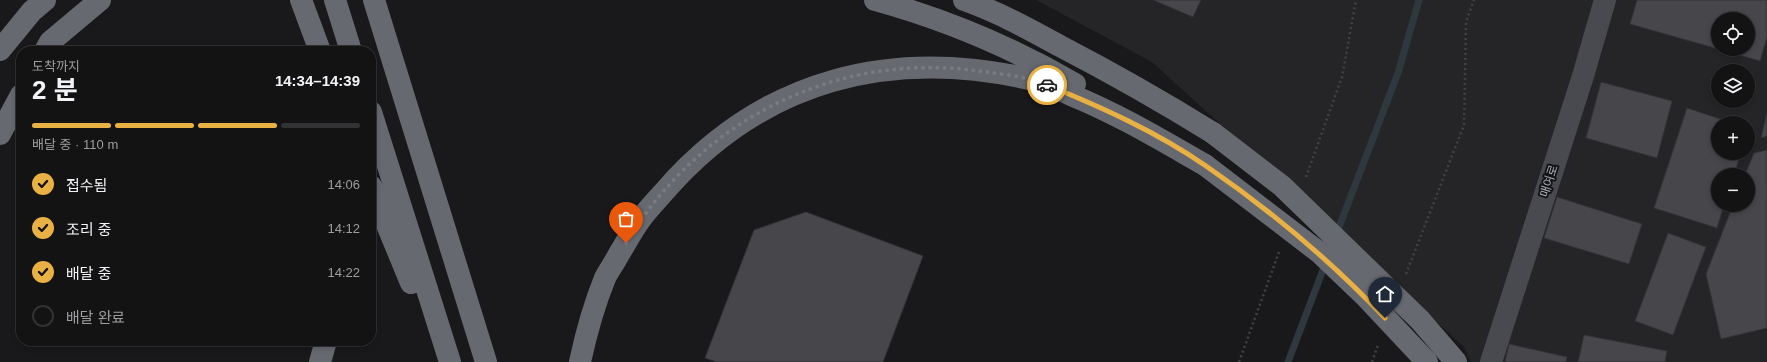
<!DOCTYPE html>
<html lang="ko">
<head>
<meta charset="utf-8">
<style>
	:root { --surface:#131314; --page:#202022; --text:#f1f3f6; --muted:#9d9ea0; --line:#323234; --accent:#e9b143 }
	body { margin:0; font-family:Helvetica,"Noto Sans KR",sans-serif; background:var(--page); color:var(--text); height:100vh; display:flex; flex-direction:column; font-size:15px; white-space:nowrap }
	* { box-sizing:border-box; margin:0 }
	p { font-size:13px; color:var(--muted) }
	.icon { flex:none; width:22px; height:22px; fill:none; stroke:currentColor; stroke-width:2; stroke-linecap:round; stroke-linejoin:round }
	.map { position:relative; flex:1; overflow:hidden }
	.side { position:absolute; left:16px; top:46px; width:360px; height:300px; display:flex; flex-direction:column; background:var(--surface); border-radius:16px; box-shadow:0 2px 6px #0003,0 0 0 1px var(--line) }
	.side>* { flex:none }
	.controls { position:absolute; left:1711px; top:12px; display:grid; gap:8px }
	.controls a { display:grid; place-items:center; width:44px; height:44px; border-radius:50%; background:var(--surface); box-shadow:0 2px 6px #0003,0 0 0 1px var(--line); font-size:20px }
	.pin { position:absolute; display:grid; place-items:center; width:34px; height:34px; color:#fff; margin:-41px -17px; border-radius:50% 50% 50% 0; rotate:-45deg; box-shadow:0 0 4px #0007 }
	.pin .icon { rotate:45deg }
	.courier { position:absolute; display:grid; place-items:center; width:40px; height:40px; margin:-20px; border:3px solid #e9b143; border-radius:50%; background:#fff; color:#222; box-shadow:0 1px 5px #0007 }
	.headline em { font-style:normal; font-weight:700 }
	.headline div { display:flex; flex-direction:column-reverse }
	.headline { display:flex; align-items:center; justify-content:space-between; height:68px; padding:0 16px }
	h1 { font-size:26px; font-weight:700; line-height:30px }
	.bar { display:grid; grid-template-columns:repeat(4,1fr); gap:6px 4px; align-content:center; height:48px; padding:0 16px }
	.bar i { height:5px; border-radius:3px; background:var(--line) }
	.bar .selected { background:var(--accent) }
	.bar p { grid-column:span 4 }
	ol { padding:0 16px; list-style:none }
	li { display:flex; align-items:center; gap:12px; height:44px }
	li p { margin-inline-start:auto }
	li .icon { padding:4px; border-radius:50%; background:var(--accent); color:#111; stroke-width:4 }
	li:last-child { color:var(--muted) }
	li i { width:22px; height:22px; border:2px solid var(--line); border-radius:50% }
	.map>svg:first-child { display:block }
	.built { fill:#252528; fill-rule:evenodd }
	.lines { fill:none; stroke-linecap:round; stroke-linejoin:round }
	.stream { stroke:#2f383e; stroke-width:7 }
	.building { fill:#46464b; stroke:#333337 }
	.path { stroke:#404247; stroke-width:2.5; stroke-dasharray:2 3; stroke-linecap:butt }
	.secondary { stroke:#484a50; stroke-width:22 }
	.highway { stroke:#666970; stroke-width:22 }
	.highway-bridge { stroke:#666970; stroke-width:22 }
	.done { stroke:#797b82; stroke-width:4; stroke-dasharray:0 7.2 }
	.route { stroke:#e9b143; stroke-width:5 }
	.labels { text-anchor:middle; stroke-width:4; stroke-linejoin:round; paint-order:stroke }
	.street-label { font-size:12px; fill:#acb0ba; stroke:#141416 }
</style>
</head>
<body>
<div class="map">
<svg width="1767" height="362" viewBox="0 0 1767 362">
	<rect width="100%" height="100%" fill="#19191b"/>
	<path class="built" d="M1036,0H1767V362H1471L1464,347L1152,62ZM1718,19H1748V49H1718ZM1718,71H1748V101H1718ZM1718,123H1748V153H1718ZM1718,175H1748V205H1718Z"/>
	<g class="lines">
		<path class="stream" d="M1336,235L1398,73L1419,0
			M1288,362L1326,262"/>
	</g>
	<path class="building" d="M1153,0H1201L1193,17Z
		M1637,0H1767V37L1760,61L1718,49H1748V19H1718V49L1630,24Z
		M1601,82L1672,101L1657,158L1586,138Z
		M1687,108L1732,123H1718V153H1741L1734,175H1718V205H1724L1717,228L1654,208Z
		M1767,112V136L1761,138Z
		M1767,150V328L1721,339L1706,274L1733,205H1748V175H1745L1754,153Z
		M1557,197L1642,224L1629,264L1544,238Z
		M806,212L923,256L883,362H717L705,358L754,230Z
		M1668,233L1706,247L1673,335L1635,321Z
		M1584,335L1667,351L1665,362H1578Z
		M1509,344L1567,357L1566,362H1505Z"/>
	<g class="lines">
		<path class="path" d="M1306,177L1342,77L1356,0
			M1406,274L1464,125L1466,22L1474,0
			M1239,362L1279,252
			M1372,362L1378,345"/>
		<path class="secondary" d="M1491,362L1583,76L1605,0"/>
		<path class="highway" d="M301,0L320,51
			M335,0L351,51
			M374,0L486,362
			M875,0C944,19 1013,48 1075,84
			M964,0C998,12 1029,29 1060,46C1112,73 1163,102 1213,133
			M0,50L32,11L45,0
			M45,51L50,42L100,0
			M371,112L450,362
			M0,134L21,95
			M371,186L411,283
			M320,362L326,341
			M580,362C586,334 594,305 605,278C609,270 615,262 619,254C626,243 632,231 640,220C647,210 655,202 663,193C762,78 893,46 1038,81C1049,84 1060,90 1071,95C1118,114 1161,140 1205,165"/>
		<path class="highway-bridge" d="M1213,133L1282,186L1420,320L1456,362
			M1205,165L1320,253L1365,296L1427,362"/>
	</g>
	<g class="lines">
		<path class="done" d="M626,243C700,120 836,51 979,71C1001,74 1026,76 1047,85"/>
		<path class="route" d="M1047,85C1101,107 1157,132 1206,166C1270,210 1331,261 1385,318"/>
	</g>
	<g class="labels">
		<g class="street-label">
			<text transform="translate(1549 181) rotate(-72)" y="4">매여로</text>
		</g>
	</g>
</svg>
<div class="controls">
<a><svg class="icon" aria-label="locate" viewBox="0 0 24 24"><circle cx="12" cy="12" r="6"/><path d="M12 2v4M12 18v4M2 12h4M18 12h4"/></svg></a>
<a><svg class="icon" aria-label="layers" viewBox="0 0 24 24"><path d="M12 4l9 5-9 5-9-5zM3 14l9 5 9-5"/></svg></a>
<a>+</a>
<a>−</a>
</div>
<div class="pin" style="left:626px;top:243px;background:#ea580c"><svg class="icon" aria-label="bag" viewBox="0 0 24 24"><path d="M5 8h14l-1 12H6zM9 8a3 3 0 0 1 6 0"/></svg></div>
<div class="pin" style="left:1385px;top:318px;background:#1f2937"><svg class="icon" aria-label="home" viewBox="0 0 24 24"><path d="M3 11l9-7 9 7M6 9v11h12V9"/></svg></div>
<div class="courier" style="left:1047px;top:85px"><svg class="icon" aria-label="car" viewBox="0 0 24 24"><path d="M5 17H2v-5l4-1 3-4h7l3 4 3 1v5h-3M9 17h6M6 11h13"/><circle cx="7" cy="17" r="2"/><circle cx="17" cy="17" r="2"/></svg></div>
<section class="side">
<div class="headline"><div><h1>2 분</h1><p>도착까지</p></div><em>14:34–14:39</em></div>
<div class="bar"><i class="selected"></i><i class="selected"></i><i class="selected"></i><i></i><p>배달 중 · 110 m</p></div>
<ol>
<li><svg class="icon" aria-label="check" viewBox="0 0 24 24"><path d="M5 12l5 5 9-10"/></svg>접수됨<p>14:06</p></li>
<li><svg class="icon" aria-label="check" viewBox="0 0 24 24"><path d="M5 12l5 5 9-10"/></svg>조리 중<p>14:12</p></li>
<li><svg class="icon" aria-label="check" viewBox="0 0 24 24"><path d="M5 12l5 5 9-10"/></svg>배달 중<p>14:22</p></li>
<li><i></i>배달 완료</li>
</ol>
</section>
</div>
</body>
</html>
